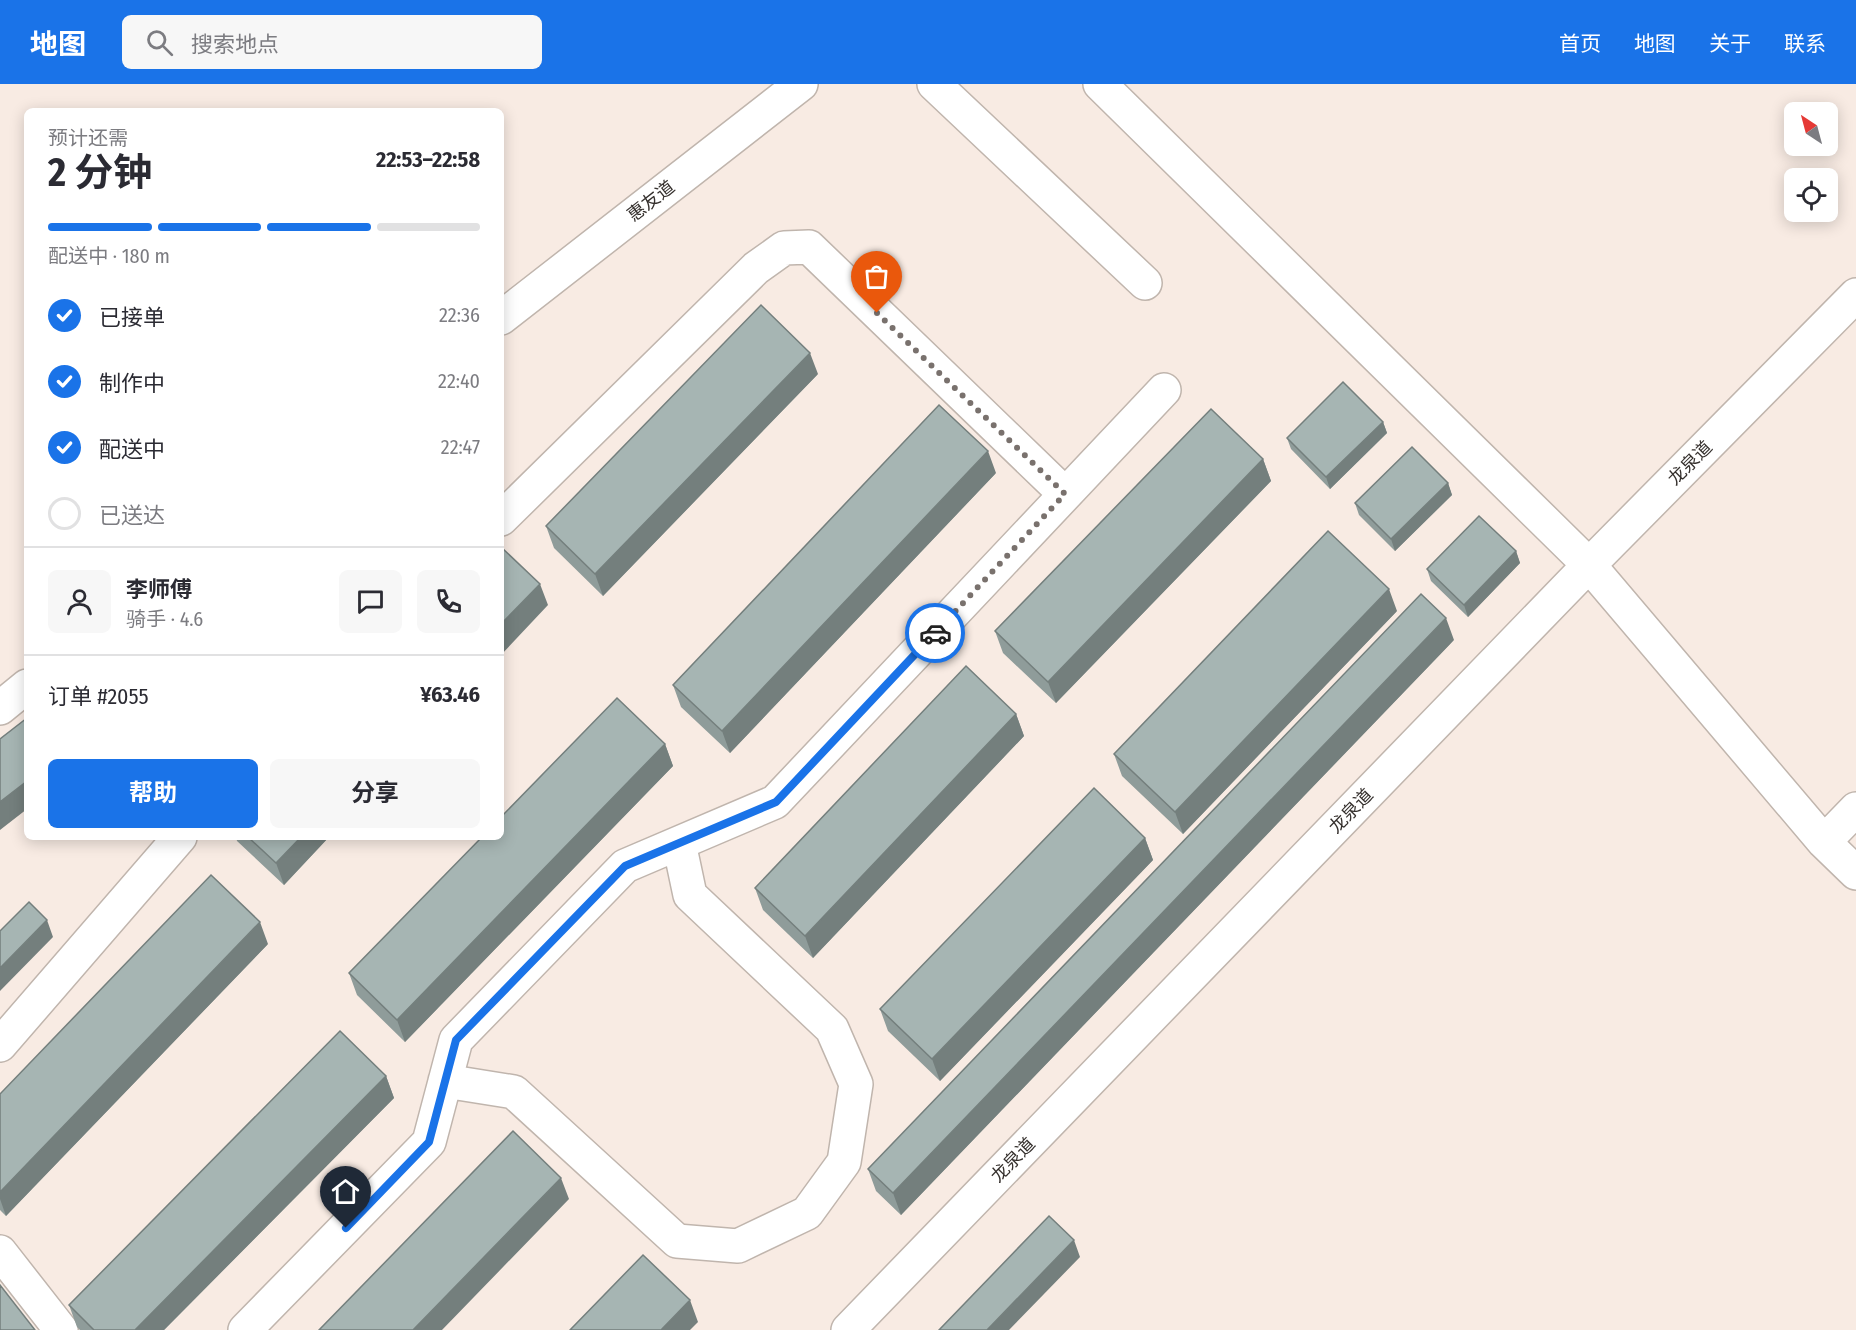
<!DOCTYPE html>
<html lang="zh">
<head>
<meta charset="utf-8">
<style>
	:root { --surface:#fff; --page:#f7f7f7; --text:#2b2b33; --muted:#7c7c81; --line:#e1e1e2; --accent:#1a73e8 }
	body { margin:0; font-family:"Fira Sans Condensed","Noto Sans SC",sans-serif; background:var(--page); color:var(--text); height:100vh; display:flex; flex-direction:column; font-size:22px; white-space:nowrap }
	* { box-sizing:border-box; margin:0 }
	p { font-size:20px; color:var(--muted) }
	.icon { flex:none; width:33px; height:33px; fill:none; stroke:currentColor; stroke-width:2; stroke-linecap:round; stroke-linejoin:round }
	.map { position:relative; flex:1; overflow:hidden }
	.details { position:absolute; left:24px; top:24px; width:480px; height:732px; display:flex; flex-direction:column; background:var(--surface); border-radius:9px; box-shadow:0 3px 15px #0003 }
	.details>* { flex:none }
	.needle { width:39px; rotate:324deg }
	.controls { position:absolute; left:1784px; top:18px; display:grid; gap:12px }
	.controls a { display:grid; place-items:center; width:54px; height:54px; border-radius:9px; background:var(--surface); box-shadow:0 3px 15px #0003; font-size:30px }
	.pin { position:absolute; display:grid; place-items:center; width:51px; height:51px; color:#fff; margin:-62px -26px; border-radius:50% 50% 50% 0; rotate:-45deg; box-shadow:0 0 6px #0007 }
	.pin .icon { rotate:45deg }
	.courier { position:absolute; display:grid; place-items:center; width:60px; height:60px; margin:-30px; border:4px solid #1a73e8; border-radius:50%; background:#fff; color:#222; box-shadow:0 2px 8px #0007 }
	.head em { font-style:normal; font-weight:700 }
	.head div { display:flex; flex-direction:column-reverse }
	.head { display:flex; align-items:center; justify-content:space-between; height:102px; padding:0 24px }
	h1 { font-size:39px; font-weight:700; line-height:45px }
	.bar { display:grid; grid-template-columns:repeat(4,1fr); gap:9px 6px; align-content:center; height:72px; padding:0 24px }
	.bar i { height:8px; border-radius:4px; background:var(--line) }
	.bar .active { background:var(--accent) }
	.bar p { grid-column:span 4 }
	.line { display:flex; align-items:center; gap:15px; padding:0 24px; border-top:2px solid var(--line) }
	.line div { flex:1 }
	.round { display:grid; place-items:center; flex:none; width:63px; height:63px; border-radius:9px; background:var(--page) }
	ol { padding:0 24px; list-style:none }
	li { display:flex; align-items:center; gap:18px; height:66px }
	li p { margin-inline-start:auto }
	li .icon { padding:6px; border-radius:50%; background:var(--accent); color:#fff; stroke-width:4 }
	li:last-child { color:var(--muted) }
	li i { width:33px; height:33px; border:3px solid var(--line); border-radius:50% }
	.cta { display:flex; gap:12px; margin-top:auto; padding:12px 24px }
	.cta a { flex:1; height:69px; border-radius:9px; background:var(--accent); color:#fff; font-size:24px; font-weight:700; line-height:69px; text-align:center }
	.cta a+a { background:var(--page); color:var(--text) }
	header { display:flex; align-items:center; gap:36px; box-sizing:border-box; height:84px; padding:0 30px; background:var(--accent); color:#fff }
	header strong { font-size:28px }
	nav { display:flex; gap:33px; margin-inline-start:auto; font-size:21px }
	.search { width:420px; height:54px; background:var(--page); display:flex; align-items:center; gap:15px; box-sizing:border-box; padding:0 21px; border-radius:9px; color:var(--muted); font-size:22px }
	.map>svg:first-child { display:block }
	.lines { fill:none; stroke-linecap:round; stroke-linejoin:round }
	.minor-casing { stroke:#c0b5ad; stroke-width:36 }
	.minor { stroke:#fff; stroke-width:33 }
	.wall { fill:#8f9c9a }
	.shaded-wall { fill:#747f7d }
	.building { fill:#a6b5b3; stroke:#747f7d; stroke-width:1.5 }
	.done { stroke:#79716d; stroke-width:6; stroke-dasharray:0 10.8 }
	.route { stroke:#1a73e8; stroke-width:8 }
	.labels { text-anchor:middle; stroke-width:5; stroke-linejoin:round; paint-order:stroke }
	.street-label { font-size:18px; fill:#35302d; stroke:#fff }
</style>
</head>
<body>
<header>
<strong>地图</strong>
<div class="search"><svg class="icon" aria-label="search" viewBox="0 0 24 24"><circle cx="10" cy="10" r="6"/><path d="M15 15l6 6"/></svg>搜索地点</div>
<nav><a>首页</a><a>地图</a><a>关于</a><a>联系</a></nav>
</header>
<div class="map">
<svg width="1856" height="1246" viewBox="0 0 1856 1246">
	<rect width="100%" height="100%" fill="#f8ebe3"/>
	<g class="lines">
		<defs>
			<path id="minor" d="M934,0L1145,199
				M1100,0L1589,481L1824,758L1856,789
				M501,234L801,0
				M501,435L756,184L784,164L809,163L1065,410
				M0,624L27,602
				M1824,758L1856,725
				M0,961L180,753
				M445,997L514,1008L677,1157L738,1162L807,1129L844,1078L856,1000L832,945L690,811L679,759
				M0,1168L61,1246
				M245,1246L429,1058L456,956L625,782L775,718L1164,306
				M848,1246L1589,481L1856,211"/>
		</defs>
		<use href="#minor" class="minor-casing"/>
		<use href="#minor" class="minor"/>
	</g>
	<path class="wall" d="M818,290L603,512L554,464L546,442Z
		M1383,338L1387,349L1330,405L1291,365L1287,354Z
		M1263,375L1271,397L1056,619L1003,569L995,547Z
		M996,389L730,669L681,623L673,601Z
		M1448,399L1452,411L1395,467L1359,431L1355,419Z
		M1516,467L1520,479L1468,533L1431,497L1427,485Z
		M1397,527L1183,750L1122,692L1114,670Z
		M1454,556L901,1131L876,1107L868,1085Z
		M1016,630L1024,652L813,874L763,826L755,804Z
		M665,660L673,682L405,958L357,911L349,889Z
		M236,753H329L284,801L237,757Z
		M1145,754L1153,776L940,997L888,947L880,925Z
		M268,860L6,1132L0,1126V1010Z
		M386,992L394,1014L164,1246H80L77,1243L69,1221Z"/>
	<path class="shaded-wall" d="M810,269L818,290L603,512L595,490Z
		M1383,338L1387,349L1330,405L1326,393Z
		M988,367L996,389L730,669L722,647Z
		M1263,375L1271,397L1056,619L1048,598Z
		M1448,399L1452,411L1395,467L1391,455Z
		M1516,467L1520,479L1468,533L1464,521Z
		M540,500L548,521L501,571V540Z
		M1389,505L1397,527L1183,750L1175,728Z
		M1446,534L1454,556L901,1131L893,1109Z
		M1016,630L1024,652L813,874L805,852Z
		M665,660L673,682L405,958L397,936Z
		M27,697V725L0,746V718Z
		M301,753H329L284,801L276,779Z
		M1145,754L1153,776L940,997L932,975Z
		M47,836L53,853L0,907V884Z
		M260,838L268,860L6,1132L0,1115V1108Z
		M386,992L394,1014L164,1246H135Z
		M561,1094L569,1115L442,1246H413Z
		M1074,1156L1080,1173L1009,1246H987Z
		M690,1216L698,1238L690,1246H661Z"/>
	<path class="building" d="M761,221L810,269L595,490L546,442Z
		M1343,298L1383,338L1326,393L1287,354Z
		M939,321L988,367L722,647L673,601Z
		M1211,325L1263,375L1048,598L995,547Z
		M1412,363L1448,399L1391,455L1355,419Z
		M1479,432L1516,467L1464,521L1427,485Z
		M1328,447L1389,505L1175,728L1114,670Z
		M501,463L540,500L501,540Z
		M1421,510L1446,534L893,1109L868,1085Z
		M966,582L1016,630L805,852L755,804Z
		M617,614L665,660L397,936L349,889L482,753H501V733Z
		M27,634V697L0,718V655Z
		M1094,704L1145,754L932,975L880,925Z
		M248,753H301L276,779Z
		M211,791L260,838L0,1108V1010Z
		M29,818L47,836L0,884V847Z
		M340,947L386,992L135,1246H94L69,1221Z
		M513,1047L561,1094L413,1246H319Z
		M1049,1132L1074,1156L987,1246H939Z
		M643,1171L690,1216L661,1246H570Z
		M0,1201L35,1246H0Z"/>
	<g class="lines">
		<path class="done" d="M877,229L1065,410L935,549"/>
		<path class="route" d="M346,1144L429,1058L456,956L625,782L776,718L935,549"/>
	</g>
	<g class="labels">
		<g class="street-label">
			<text transform="translate(651 117) rotate(-38)" y="6">惠友道</text>
			<text transform="translate(1690 379) rotate(-45)" y="6">龙泉道</text>
			<text transform="translate(1351 727) rotate(-46)" y="6">龙泉道</text>
			<text transform="translate(1013 1076) rotate(-46)" y="6">龙泉道</text>
		</g>
	</g>
</svg>
<div class="controls">
<a><svg class="needle" viewBox="-14 -14 28 28"><path d="M0-13l5 13h-10z" fill="#e53935"/><path d="M0 13l5-13h-10z" fill="#7c7c81"/></svg></a>
<a><svg class="icon" aria-label="locate" viewBox="0 0 24 24"><circle cx="12" cy="12" r="6"/><path d="M12 2v4M12 18v4M2 12h4M18 12h4"/></svg></a>
</div>
<div class="pin" style="left:877px;top:229px;background:#ea580c"><svg class="icon" aria-label="bag" viewBox="0 0 24 24"><path d="M5 8h14l-1 12H6zM9 8a3 3 0 0 1 6 0"/></svg></div>
<div class="pin" style="left:346px;top:1144px;background:#1f2937"><svg class="icon" aria-label="home" viewBox="0 0 24 24"><path d="M3 11l9-7 9 7M6 9v11h12V9"/></svg></div>
<div class="courier" style="left:935px;top:549px"><svg class="icon" aria-label="car" viewBox="0 0 24 24"><path d="M5 17H2v-5l4-1 3-4h7l3 4 3 1v5h-3M9 17h6M6 11h13"/><circle cx="7" cy="17" r="2"/><circle cx="17" cy="17" r="2"/></svg></div>
<section class="details">
<div class="head"><div><h1>2 分钟</h1><p>预计还需</p></div><em>22:53–22:58</em></div>
<div class="bar"><i class="active"></i><i class="active"></i><i class="active"></i><i></i><p>配送中 · 180 m</p></div>
<ol>
<li><svg class="icon" aria-label="check" viewBox="0 0 24 24"><path d="M5 12l5 5 9-10"/></svg>已接单<p>22:36</p></li>
<li><svg class="icon" aria-label="check" viewBox="0 0 24 24"><path d="M5 12l5 5 9-10"/></svg>制作中<p>22:40</p></li>
<li><svg class="icon" aria-label="check" viewBox="0 0 24 24"><path d="M5 12l5 5 9-10"/></svg>配送中<p>22:47</p></li>
<li><i></i>已送达</li>
</ol>
<div class="line" style="height:108px"><a class="round"><svg class="icon" aria-label="person" viewBox="0 0 24 24"><circle cx="12" cy="8" r="4"/><path d="M4 21q1-7 8-7t8 7"/></svg></a><div><b>李师傅</b><p>骑手 · 4.6</p></div><a class="round"><svg class="icon" aria-label="chat" viewBox="0 0 24 24"><path d="M4 5h16v11H9l-5 4z"/></svg></a><a class="round"><svg class="icon" aria-label="phone" viewBox="0 0 24 24"><path d="M5 4h4l2 5-3 2q2 4 5 5l2-3 5 2v4C11 20 4 13 5 4z"/></svg></a></div>
<div class="line" style="height:78px"><div>订单 #2055</div><b>¥63.46</b></div>
<div class="cta"><a>帮助</a><a>分享</a></div>
</section>
</div>
</body>
</html>
